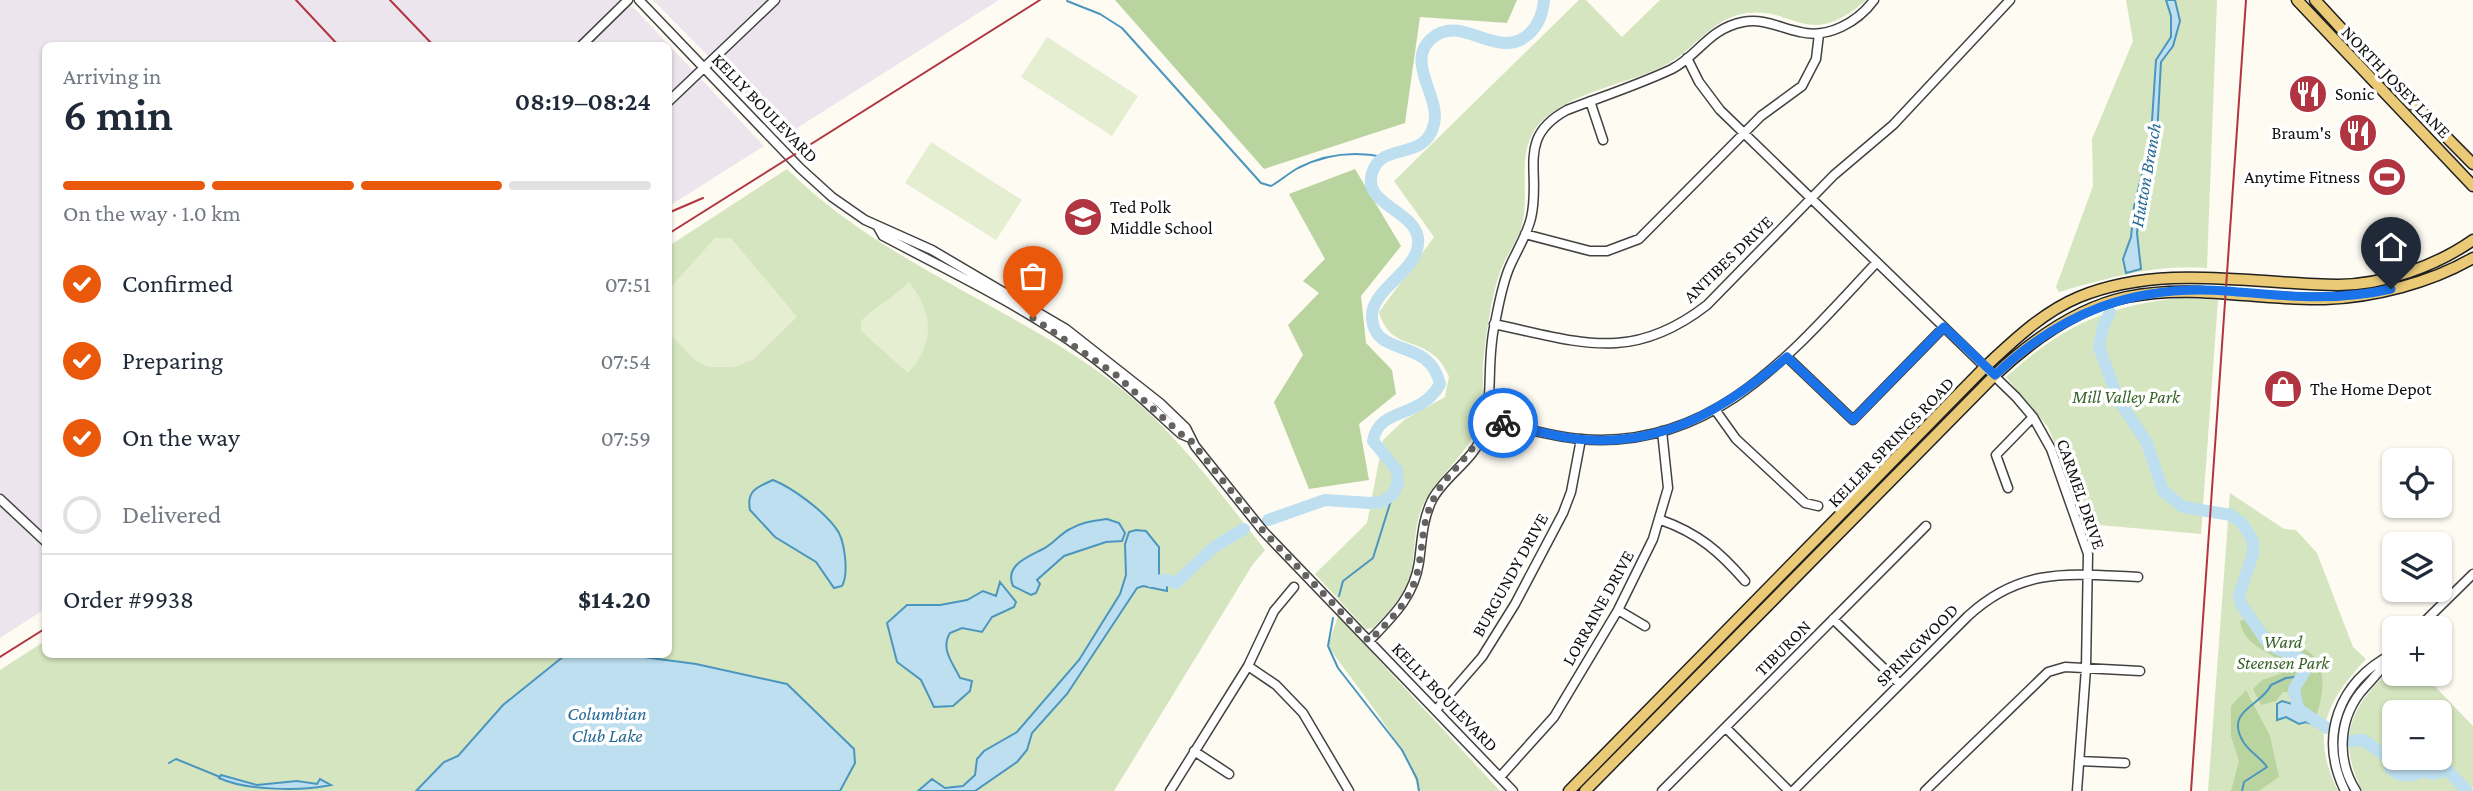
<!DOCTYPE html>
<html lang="en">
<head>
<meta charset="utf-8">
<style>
	:root { --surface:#fff; --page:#f6f6f7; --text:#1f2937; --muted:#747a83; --line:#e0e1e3; --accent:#ea580c }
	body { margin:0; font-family:"Crimson Pro",serif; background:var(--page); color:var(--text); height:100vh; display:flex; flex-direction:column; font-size:26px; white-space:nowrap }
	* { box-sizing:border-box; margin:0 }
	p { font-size:23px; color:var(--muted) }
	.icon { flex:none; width:38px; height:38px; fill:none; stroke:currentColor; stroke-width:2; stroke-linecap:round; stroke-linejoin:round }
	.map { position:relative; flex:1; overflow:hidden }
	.details { position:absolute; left:42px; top:42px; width:630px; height:616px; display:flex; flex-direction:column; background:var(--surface); border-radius:10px; box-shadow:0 2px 5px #0004 }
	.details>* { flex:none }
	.buttons { position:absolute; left:2382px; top:448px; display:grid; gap:14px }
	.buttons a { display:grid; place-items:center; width:70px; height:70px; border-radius:10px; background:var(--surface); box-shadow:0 2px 5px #0004; font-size:35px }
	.pin { position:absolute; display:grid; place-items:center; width:60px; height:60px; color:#fff; margin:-72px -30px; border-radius:50% 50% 50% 0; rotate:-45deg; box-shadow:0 0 7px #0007 }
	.pin .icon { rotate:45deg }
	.courier { position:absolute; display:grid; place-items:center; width:70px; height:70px; margin:-35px; border:5px solid #1a73e8; border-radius:50%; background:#fff; color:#222; box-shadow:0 2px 9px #0007 }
	.summary em { font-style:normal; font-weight:600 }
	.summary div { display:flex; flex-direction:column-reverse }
	.summary { display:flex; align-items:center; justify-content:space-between; height:119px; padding:0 21px }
	h1 { font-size:46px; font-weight:600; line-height:52px }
	.bar { display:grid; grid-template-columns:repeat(4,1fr); gap:10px 7px; align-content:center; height:84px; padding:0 21px }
	.bar i { height:9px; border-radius:5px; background:var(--line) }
	.bar .current { background:var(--accent) }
	.bar p { grid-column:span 4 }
	.line { display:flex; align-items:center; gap:18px; padding:0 21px; border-top:2px solid var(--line) }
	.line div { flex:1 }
	ol { padding:0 21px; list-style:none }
	li { display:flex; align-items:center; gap:21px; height:77px }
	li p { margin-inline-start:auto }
	li .icon { padding:7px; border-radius:50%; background:var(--accent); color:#fff; stroke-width:4 }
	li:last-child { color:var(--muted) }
	li i { width:38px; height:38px; border:4px solid var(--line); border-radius:50% }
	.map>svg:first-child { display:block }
	.industrial { fill:#ece5ed }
	.green { fill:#d5e5bf; fill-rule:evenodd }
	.forest { fill:#bad4a0 }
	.pitch { fill:#e5eed0 }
	.water { fill:#bddff0; stroke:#4b96bf; stroke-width:2 }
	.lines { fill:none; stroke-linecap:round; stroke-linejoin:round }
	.stream { stroke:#4b96bf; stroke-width:2 }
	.river { stroke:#bddff0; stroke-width:12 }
	.minor-casing { stroke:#424242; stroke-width:11 }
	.major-casing { stroke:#202020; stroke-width:13 }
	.minor { stroke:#fff; stroke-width:8 }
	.major { stroke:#eac977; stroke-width:10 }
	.rail { stroke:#b13541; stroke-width:2 }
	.done { stroke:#63625f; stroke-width:7; stroke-dasharray:0 12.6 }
	.route { stroke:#1a73e8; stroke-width:9 }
	.labels { text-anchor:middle; stroke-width:7; stroke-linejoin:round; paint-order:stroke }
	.street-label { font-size:18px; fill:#0f0f0f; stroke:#fff }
	.poi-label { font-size:18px; fill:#0f0f0f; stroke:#fff; text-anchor:start }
	.park-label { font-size:18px; font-style:italic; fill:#356126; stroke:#fff }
	.water-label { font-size:19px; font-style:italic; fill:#256995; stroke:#fff }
</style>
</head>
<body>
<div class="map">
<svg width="2473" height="791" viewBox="0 0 2473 791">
	<rect width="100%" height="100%" fill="#fefbf3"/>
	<path class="industrial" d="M0,0H623L637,11L764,146L669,206L668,46H46L45,609L0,638Z
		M653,0H999L786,135Z"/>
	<path class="green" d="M1579,0H1586L1622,37L1660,0H1866C1805,54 1793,1 1738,15C1709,23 1694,49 1669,63C1631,85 1559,92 1534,131C1517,158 1530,194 1522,224C1519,239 1508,252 1502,267C1492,292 1487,327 1484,355C1480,379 1488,403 1477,428C1465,457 1437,476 1423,505C1413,527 1416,549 1411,572C1405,595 1389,612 1373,628L1366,629L1315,574L1367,523L1383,440L1404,420L1445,397L1449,376C1445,370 1442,362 1437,358C1415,337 1389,348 1379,312L1434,237L1394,181Z
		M2126,0H2217L2207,268C2155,264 2108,278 2059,292L2056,287L2093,186L2092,139L2133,41Z
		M787,169C878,260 1005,303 1107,378C1170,424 1217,489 1265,550L1253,564L1114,791H0V670L45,641L46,654H668L669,246Z
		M2181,298L2218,300L2201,534L2087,524L2048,427L2006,377C2061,327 2107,305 2181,298Z
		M2230,493L2284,529L2296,530L2317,553L2353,647L2366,659C2326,702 2310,734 2338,791H2208Z
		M1338,616L1500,791H1418C1415,757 1350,678 1328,646Z
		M2394,666V674H2423L2473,726V787L2469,791H2362C2335,734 2352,706 2394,666ZM2394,712H2440V758H2394Z"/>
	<path class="forest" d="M1115,0H1517L1507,23L1420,17L1405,123L1264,169Z
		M1355,169L1401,246L1361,296L1366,343L1392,370L1396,394L1359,424L1369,480L1309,489L1274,402L1303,355L1288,325L1319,293L1303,281L1325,259L1289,194Z
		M2252,616C2262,622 2267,633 2276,639C2285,645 2298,645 2308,651C2329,666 2323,696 2316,717L2313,719L2300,705L2297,692H2283L2276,701L2261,705L2253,689L2262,680L2280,674L2284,663C2268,651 2243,645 2240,621Z
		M2246,690L2270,736L2279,777L2259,791H2231L2239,761L2231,736V706Z"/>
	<path class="pitch" d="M1047,37L1138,96L1112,136L1021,77Z
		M931,142L1022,200L996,240L905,183Z
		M715,238H731L797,317L754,359L735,367H709L697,362L669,333V289Z
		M909,282C933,312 936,343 908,373L861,331V321C877,305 894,297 909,282Z"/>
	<path class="water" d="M2166,0H2175L2180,21L2173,46L2161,62L2157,135L2149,181L2139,211L2137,233L2141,269L2126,273L2123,259L2131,237L2134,207L2151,136L2156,60L2171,37V16Z
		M773,480C793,488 822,510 835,527C845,538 849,573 842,586L834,588L816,562L775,537L750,510C746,490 758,487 773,480Z
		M1107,519L1119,523L1125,533L1122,541L1106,542L1064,556L1037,580L1040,584L1036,593L1031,595L1013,586C1004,565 1028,557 1043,549C1053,544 1060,534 1070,529C1081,522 1094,521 1107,519Z
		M1136,530L1146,531L1159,547V577L1167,580V591L1143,586L1137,588L1067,694L1032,733L1027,750L1017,762L975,791H918L932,779L945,788L963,786L975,775L977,759L984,751L1017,732L1079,660L1120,594L1126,575L1125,544L1129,532Z
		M1000,582L1016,602L1014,607L992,617L982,632L962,628L950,633C940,649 953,663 960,678L972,681L970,691L953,706L934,707L921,680L897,662L887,623L907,605H940L967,600L983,591L996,596Z
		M628,655L696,664L787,684L854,749L855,763L840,791H416L444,762L458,756L503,705L564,656Z
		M2296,694L2301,710L2318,720L2315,725L2306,722L2299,724L2286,717L2277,720V704L2282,701L2292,704V695Z
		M221,775L257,785L297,781L317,784L320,779L331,785C302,791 247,791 219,778Z"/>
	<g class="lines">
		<path class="stream" d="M1067,1L1100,14L1122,28L1261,183L1271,186C1280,181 1289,173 1298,168C1325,154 1355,151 1384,157
			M1339,596L1343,581L1373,558L1393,494
			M1333,618L1328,646L1338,668L1402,750L1417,779L1419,791
			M169,763L176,759L220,777
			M2242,791L2244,782L2267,767C2261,758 2251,753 2244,743C2223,710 2262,706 2271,685L2286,678L2303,676"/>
		<path class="river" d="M2110,312L2103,327L2099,347L2118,399L2147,443L2163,491L2183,507L2231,515L2242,523L2253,541V554L2239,595L2241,604L2265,639L2276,648L2301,659L2306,669L2294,689L2298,709L2327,728
			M1268,520L1325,500L1370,503L1382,502L1393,494L1398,483L1397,470L1373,441C1379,406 1420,420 1440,384C1429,336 1376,359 1372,319C1369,288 1422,271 1418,238C1413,208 1357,204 1374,168C1386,143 1426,160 1434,124C1441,97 1405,62 1431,39C1462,11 1498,64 1530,33C1539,24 1543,13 1544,0
			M1151,581L1167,580L1176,583L1214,547L1244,529
			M2350,741L2363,740L2390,759V768C2399,778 2412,777 2423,771L2433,774L2447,770L2467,791"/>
		<defs>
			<path id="minor" d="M639,0L800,168L832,197L865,220L932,250L1066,329L1160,403L1186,428L1195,446L1264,532L1513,791
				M581,46L628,0
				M1687,58L1699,82L1720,110L2016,397L2033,417L2051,449L2088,554L2086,668L2077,791
				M1590,101L1603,140
				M668,102L775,0
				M878,227L883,236C951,272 1021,305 1083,350C1118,375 1149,405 1181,434L1188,437
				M1525,234L1590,251H1607L1639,239L1761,116L1802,86L1816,59L1819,34
				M1494,324C1580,342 1631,364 1707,305L1834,175L1893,125L2010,0
				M1787,357L1853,420L1944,327
				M1716,411L1736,439L1805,503L1818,506
				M1486,419C1517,426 1548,436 1580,439C1715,451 1794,350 1877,262
				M2008,488L1996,455L2033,417
				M0,499L46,542
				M1661,520C1698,533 1720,552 1745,581
				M1618,610L1645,626
				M1833,619L1900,684
				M2418,628L2473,574
				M1369,641C1392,617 1414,597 1419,562C1422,540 1422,521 1432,500C1445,475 1475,460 1483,433C1494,396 1486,360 1495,323C1499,304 1502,284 1510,266C1517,250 1527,235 1531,218C1542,172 1515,138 1567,110C1601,97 1638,85 1672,69C1699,55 1708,29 1743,22C1764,18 1780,28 1800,32C1828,39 1858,22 1874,0
				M1248,666L1276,685L1303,713L1349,791
				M1436,710L1482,657L1515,604L1563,513L1571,492L1581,439
				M1726,728L1789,791
				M1194,751L1229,774
				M2079,761L2125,763
				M1500,777L1554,717L1618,610L1653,539L1668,488L1662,431
				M1170,791L1248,666L1274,611L1294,587
				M1662,791L1926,526
				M1793,791L1968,616C2022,566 2071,574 2138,577
				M1925,791L2048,672L2065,667L2140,671
				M2345,791C2318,736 2339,682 2392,654
				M2356,791C2337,761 2338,722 2360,693C2371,680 2382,670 2391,655"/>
			<path id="major" d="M2297,0L2473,186
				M2315,0L2373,63L2473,164
				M1569,791L1985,367C2014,340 2043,312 2079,297C2163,263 2251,284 2338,285C2383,285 2436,266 2473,240
				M1585,791L1995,375C2031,341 2076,308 2127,297C2195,283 2258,301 2325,299C2374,297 2430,283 2473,258"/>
		</defs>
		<use href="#minor" class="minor-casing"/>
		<use href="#major" class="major-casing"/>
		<use href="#minor" class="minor"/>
		<use href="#major" class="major"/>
		<path class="rail" d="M296,0L339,46
			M390,0L434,46
			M668,213L703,198
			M668,234L1040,0
			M0,657L46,628
			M2191,791L2246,0"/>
	</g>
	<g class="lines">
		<path class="done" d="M1033,318L1115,374L1181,434L1188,437L1264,532L1369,641C1389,621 1408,604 1416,577C1424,550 1420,524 1434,498C1449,468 1478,454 1486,419L1503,423"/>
		<path class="route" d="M1503,423C1528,429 1553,436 1577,439C1663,448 1724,409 1787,357L1853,420L1944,327L1995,375C2062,312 2134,284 2227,291C2285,296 2333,302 2391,289"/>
	</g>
	<defs>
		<symbol id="restaurant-disc" viewBox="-11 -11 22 22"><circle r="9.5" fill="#b13541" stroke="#fff"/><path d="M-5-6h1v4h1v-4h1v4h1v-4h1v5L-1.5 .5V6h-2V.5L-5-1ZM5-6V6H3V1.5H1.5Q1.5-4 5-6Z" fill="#fff"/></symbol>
		<symbol id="stadium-disc" viewBox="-11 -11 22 22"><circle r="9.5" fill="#b13541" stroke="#fff"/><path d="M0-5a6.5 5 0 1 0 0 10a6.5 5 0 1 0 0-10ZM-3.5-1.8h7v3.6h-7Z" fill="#fff"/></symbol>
		<symbol id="school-disc" viewBox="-11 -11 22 22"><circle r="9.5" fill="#b13541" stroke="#fff"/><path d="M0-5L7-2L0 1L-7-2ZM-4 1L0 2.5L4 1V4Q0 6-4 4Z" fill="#fff"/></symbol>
		<symbol id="shop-disc" viewBox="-11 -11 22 22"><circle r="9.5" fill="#b13541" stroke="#fff"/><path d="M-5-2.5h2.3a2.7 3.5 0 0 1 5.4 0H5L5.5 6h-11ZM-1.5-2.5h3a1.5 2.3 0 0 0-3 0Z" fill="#fff"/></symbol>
	</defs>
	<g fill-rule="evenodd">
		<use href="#restaurant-disc" x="2286" y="72" width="44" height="44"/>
		<use href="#restaurant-disc" x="2336" y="111" width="44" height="44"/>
		<use href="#stadium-disc" x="2365" y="155" width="44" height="44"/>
		<use href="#school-disc" x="1061" y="195" width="44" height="44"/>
		<use href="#shop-disc" x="2261" y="367" width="44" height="44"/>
	</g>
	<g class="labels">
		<g class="street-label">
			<text transform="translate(2396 82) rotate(46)" y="6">NORTH JOSEY LANE</text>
			<text transform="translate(765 108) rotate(46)" y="6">KELLY BOULEVARD</text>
			<text transform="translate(1728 259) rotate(-44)" y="6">ANTIBES DRIVE</text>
			<text transform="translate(1891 442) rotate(-46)" y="6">KELLER SPRINGS ROAD</text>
			<text transform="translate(2081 494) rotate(71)" y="6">CARMEL DRIVE</text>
			<text transform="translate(1510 575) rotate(-61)" y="6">BURGUNDY DRIVE</text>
			<text transform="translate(1598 608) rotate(-61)" y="6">LORRAINE DRIVE</text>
			<text transform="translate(1917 645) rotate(-45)" y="6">SPRINGWOOD</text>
			<text transform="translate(1783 648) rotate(-45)" y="6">TIBURON</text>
			<text transform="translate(1445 697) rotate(46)" y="6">KELLY BOULEVARD</text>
		</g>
		<g class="poi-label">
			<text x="2335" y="100">Sonic</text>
			<text x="2331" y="139" text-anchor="end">Braum's</text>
			<text x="2360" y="183" text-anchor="end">Anytime Fitness</text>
			<text x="1110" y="213">Ted Polk<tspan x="1110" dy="21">Middle School</tspan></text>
			<text x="2310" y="395">The Home Depot</text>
		</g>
		<g class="park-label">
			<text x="2126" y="403">Mill Valley Park</text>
			<text x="2283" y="648">Ward<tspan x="2283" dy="21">Steensen Park</tspan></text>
		</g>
		<g class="water-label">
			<text transform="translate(2145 175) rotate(-80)" y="7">Hutton Branch</text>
			<text x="607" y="720">Columbian<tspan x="607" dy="22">Club Lake</tspan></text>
		</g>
	</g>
</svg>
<div class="buttons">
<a><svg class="icon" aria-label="locate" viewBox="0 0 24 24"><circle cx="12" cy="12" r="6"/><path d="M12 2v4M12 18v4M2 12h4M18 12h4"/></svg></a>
<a><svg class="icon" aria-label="layers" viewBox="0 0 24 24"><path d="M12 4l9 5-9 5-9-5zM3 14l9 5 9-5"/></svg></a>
<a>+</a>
<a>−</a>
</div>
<div class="pin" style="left:1033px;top:318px;background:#ea580c"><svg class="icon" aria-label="bag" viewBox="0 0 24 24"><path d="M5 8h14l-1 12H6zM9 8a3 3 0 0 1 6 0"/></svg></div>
<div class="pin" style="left:2391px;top:289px;background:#1f2937"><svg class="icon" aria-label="home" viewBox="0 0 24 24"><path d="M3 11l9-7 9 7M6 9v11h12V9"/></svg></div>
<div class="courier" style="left:1503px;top:423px"><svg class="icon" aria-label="bike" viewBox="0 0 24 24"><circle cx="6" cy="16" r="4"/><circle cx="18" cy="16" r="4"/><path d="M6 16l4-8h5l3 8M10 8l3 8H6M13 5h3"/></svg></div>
<section class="details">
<div class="summary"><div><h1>6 min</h1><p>Arriving in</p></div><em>08:19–08:24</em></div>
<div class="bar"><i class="current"></i><i class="current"></i><i class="current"></i><i></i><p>On the way · 1.0 km</p></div>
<ol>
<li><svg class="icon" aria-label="check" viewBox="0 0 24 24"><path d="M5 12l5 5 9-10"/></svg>Confirmed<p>07:51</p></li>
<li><svg class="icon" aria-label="check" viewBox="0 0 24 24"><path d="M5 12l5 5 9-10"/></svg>Preparing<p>07:54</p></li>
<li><svg class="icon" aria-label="check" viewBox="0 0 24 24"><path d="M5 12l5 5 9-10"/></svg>On the way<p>07:59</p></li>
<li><i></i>Delivered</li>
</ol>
<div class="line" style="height:91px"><div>Order #9938</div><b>$14.20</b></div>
</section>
</div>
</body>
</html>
